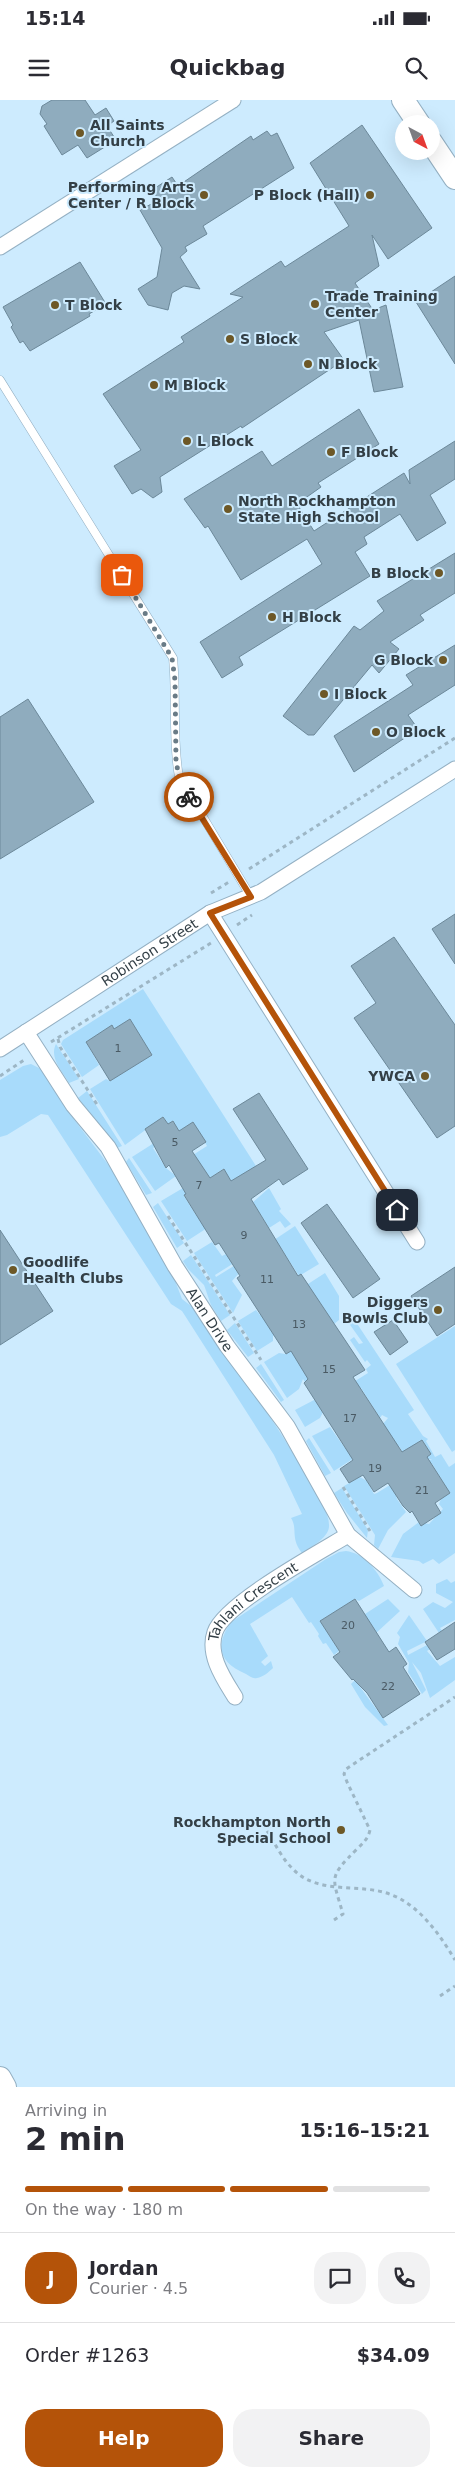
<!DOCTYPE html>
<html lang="en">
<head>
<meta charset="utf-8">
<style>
	:root { --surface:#fff; --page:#f2f2f3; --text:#2b2b33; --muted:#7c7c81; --line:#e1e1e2; --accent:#b45309 }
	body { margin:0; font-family:"DejaVu Sans",sans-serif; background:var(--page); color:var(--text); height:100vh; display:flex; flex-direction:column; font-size:19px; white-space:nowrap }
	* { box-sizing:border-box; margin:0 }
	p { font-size:16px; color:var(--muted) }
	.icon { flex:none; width:28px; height:28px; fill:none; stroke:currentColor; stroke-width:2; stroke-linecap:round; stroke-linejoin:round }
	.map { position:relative; height:1987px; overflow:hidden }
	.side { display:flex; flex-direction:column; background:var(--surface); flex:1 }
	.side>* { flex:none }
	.needle { width:32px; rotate:139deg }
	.tools { position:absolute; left:395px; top:15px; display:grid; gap:10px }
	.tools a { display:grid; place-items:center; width:45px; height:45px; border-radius:50%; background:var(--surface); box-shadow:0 5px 20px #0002; font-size:25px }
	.pin { position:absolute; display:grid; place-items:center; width:42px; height:42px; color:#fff; margin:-21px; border-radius:10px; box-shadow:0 2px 8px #0006 }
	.courier { position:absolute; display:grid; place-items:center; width:50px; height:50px; margin:-25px; border:4px solid #b45309; border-radius:50%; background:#fff; color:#222; box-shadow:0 1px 6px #0007 }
	.summary em { font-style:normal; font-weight:700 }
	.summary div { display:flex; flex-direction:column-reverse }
	.summary { display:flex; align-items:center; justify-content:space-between; height:85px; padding:0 25px }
	h1 { font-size:32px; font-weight:700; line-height:38px }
	.bar { display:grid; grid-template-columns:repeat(4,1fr); gap:8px 5px; align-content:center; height:60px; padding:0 25px }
	.bar i { height:6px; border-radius:4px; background:var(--line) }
	.bar .active { background:var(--accent) }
	.bar p { grid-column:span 4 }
	.line { display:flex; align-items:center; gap:12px; padding:0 25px; border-top:1px solid var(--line) }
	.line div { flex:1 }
	.round { display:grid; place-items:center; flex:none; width:52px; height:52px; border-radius:20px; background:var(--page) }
	.button { display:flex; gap:10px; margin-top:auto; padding:10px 25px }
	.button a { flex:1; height:58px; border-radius:20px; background:var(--accent); color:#fff; font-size:20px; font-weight:700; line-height:58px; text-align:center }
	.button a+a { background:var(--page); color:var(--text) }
	.status { display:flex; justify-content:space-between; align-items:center; height:35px; padding:0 25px; background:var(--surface); direction:ltr }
	.status svg { height:14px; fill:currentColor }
	header { display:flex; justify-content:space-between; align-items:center; height:65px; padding:0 25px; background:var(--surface); font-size:22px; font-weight:700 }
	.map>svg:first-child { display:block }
	.green { fill:#a8dbfb }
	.building { fill:#8facbe; stroke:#6c8899 }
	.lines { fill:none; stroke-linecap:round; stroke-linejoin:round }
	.lane-casing { stroke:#94b0c3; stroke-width:9 }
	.street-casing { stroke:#94b0c3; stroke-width:17 }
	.secondary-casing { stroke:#94b0c3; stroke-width:24 }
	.path { stroke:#9db6c5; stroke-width:3; stroke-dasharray:4 4; stroke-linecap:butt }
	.lane { stroke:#fff; stroke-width:8 }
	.street { stroke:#fff; stroke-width:15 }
	.secondary { stroke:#fff; stroke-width:22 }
	.done { stroke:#697b86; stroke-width:5; stroke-dasharray:0 9 }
	.route { stroke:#b45309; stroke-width:6 }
	.poi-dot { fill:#6d5827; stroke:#cdebfe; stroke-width:2 }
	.labels { text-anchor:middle; stroke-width:4; stroke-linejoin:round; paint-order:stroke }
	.number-label { font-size:11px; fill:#4a5a64 }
	.poi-label { font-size:14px; font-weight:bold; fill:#333f46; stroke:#cdebfe; text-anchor:start }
	.street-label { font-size:14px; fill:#333f46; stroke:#cdebfe }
</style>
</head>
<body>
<div class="status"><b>15:14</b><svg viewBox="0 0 49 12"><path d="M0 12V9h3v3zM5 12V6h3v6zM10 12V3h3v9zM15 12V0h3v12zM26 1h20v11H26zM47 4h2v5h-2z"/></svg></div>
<header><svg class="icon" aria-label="menu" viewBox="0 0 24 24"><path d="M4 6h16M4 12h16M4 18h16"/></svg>Quickbag<svg class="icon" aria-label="search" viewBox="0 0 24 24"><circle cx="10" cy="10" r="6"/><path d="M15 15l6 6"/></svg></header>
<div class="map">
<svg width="455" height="1987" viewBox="0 0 455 1987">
	<rect width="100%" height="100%" fill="#cdebfe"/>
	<path class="green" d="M143,889L263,1077L204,1130L187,1141L161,1101L183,1088L186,1094L184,1096L196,1115L232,1082L223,1069L210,1078L198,1060L175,1074L171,1069L207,1046L193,1022L179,1031L173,1021L168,1024L163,1017L125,1045L90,989L106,979L110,981L152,955L130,919L114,929L112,925L86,942L99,965L82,977L61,944L63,940Z
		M56,944L79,979L69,983C62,971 49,958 56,944Z
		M31,964L41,969L70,1014L110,1067L174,1178L182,1199L195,1209C236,1268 279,1325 313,1388C319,1399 330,1414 329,1427C328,1438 311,1447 302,1453C290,1438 298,1429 291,1418L302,1414L274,1355L182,1211L171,1204L48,1015L41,1014L7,1035L0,1037V980L23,966Z
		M87,991L122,1046L117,1048L78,998Z
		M154,1043L156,1046L153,1048L166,1068L176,1076L155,1091L132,1057Z
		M129,1058L152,1093L146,1095L126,1062Z
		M269,1088L281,1109L279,1111L291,1124L285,1128L280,1121L269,1128L253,1102Z
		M158,1103L184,1143L177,1148L153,1107Z
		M295,1126L319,1164L299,1176L281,1148H262Z
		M212,1142L222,1156L226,1154L234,1163L215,1175L216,1177L237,1164L241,1171L232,1181L242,1195L233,1213L194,1153Z
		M191,1155L230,1215L221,1221L211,1205L204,1185L188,1169L183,1161Z
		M325,1173L339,1196V1220L334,1224L320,1202L273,1236V1241L257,1251L238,1221L256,1210L260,1215Z
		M354,1219L414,1310L408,1314L423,1336L428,1339L426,1341L435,1357L441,1354L449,1367L455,1363V1453L439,1464L433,1459L423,1464L419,1461L391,1457L403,1434L419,1422L429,1424L443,1409L439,1404L441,1399L450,1393L432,1364L394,1388L397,1399L406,1412L388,1430L378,1449L374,1445L375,1435L344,1386L360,1377L367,1381L374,1394L377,1393L432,1359L423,1360L431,1354L422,1340L403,1353L399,1346L392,1350L356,1357L334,1371L312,1336L330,1327L345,1348L383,1324L388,1318L382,1315L380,1318L361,1288L323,1312L320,1318L305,1327L295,1310L314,1300L320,1303L368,1273L366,1269L371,1265L367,1260L365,1262L350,1240L354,1237L359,1244L363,1243L348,1222Z
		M235,1223L254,1253L248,1257L227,1230Z
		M455,1226V1350L452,1352L396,1264Z
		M295,1248L309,1280L305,1282L303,1279L299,1289L287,1298L264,1262L279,1253L285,1254Z
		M261,1264L284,1300L281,1302L256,1268Z
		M309,1338L331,1373L325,1376L306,1341Z
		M342,1388L368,1430L367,1438L347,1413L334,1393Z
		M346,1451C363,1453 378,1470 384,1486L359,1501L355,1499L320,1521L339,1551L334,1555L326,1543L323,1544L318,1536L319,1534L311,1522L309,1523L292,1497L250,1524L268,1556L261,1562L265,1566L271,1561L273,1568C269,1572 263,1577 257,1578C252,1579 250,1576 246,1574C220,1563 214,1547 231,1522L326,1459L339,1452Z
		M447,1479L451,1483L455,1481V1520L440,1528L442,1531L439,1533L423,1509L433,1502L445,1508L453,1502L436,1493V1484Z
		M388,1499L400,1511L375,1534L365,1514Z
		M409,1515L427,1541L407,1551L408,1555L427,1545L430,1549L427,1551L440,1566L455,1557V1580L430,1598L421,1573L412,1562L426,1590L422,1594L408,1572L409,1563L398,1544L400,1537L397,1533Z
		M355,1580L388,1625L384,1626L365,1607L351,1584Z"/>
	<path class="building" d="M52,0H85L95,15L106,8L114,21L107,26L116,40L87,58L78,45L62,55L44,26L47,24L40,14L42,6Z
		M362,25L432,128L388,159L372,135L379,166L355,183L373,210L386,205L403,287L374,292L359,220L324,232L344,260L242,328L241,326L160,377L162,392L153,398L141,389L132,394L114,366L141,350L103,294L184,242L181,237L243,197L230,194L281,161L285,167L349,126L310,63Z
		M267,31L271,36L277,33L294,68L203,126L207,134L185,147L187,151L180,157L200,189L184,186L172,193L168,210L148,205L138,189L157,177L162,148L140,110L159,100L152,90L172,77L178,86L251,36L253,40Z
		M80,162L106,204L89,214L90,216L30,251L23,241L20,243L11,227L13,225L3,207Z
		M455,176V264L416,202Z
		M359,309L379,344L318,383L321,387L297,404L314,431L404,373L410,384L409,370L455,341V379L430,395L446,423L417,441L400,414L364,437L367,444L355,452L370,476L239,557L243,565L222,578L200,542L322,464L307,439L241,480L208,426L205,428L184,399L262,351L272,366Z
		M455,453V493L420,515L424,520L390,542L399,549L379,573L372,565L314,635H308L283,616L354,526L360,530L384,511L377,501Z
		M455,545V585L408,615L418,629L354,672L334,636L413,585L406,575Z
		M28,599L94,702L0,759V617Z
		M455,814V864L432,829Z
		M394,837L455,925V1026L437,1038L354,918L376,903L351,866Z
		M130,919L152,955L110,981L86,942L112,925L114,929Z
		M259,993L308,1069L283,1085L279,1079L251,1099L298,1176L301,1174L365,1270L353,1277L402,1352L422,1340L431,1354L427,1357L450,1393L435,1403L441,1413L421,1426L412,1411L410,1413L403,1406L388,1383L374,1392L363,1375L349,1383L340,1369L353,1360L304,1283L308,1279L291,1251L286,1254L237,1178L240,1176L219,1143L215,1145L184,1095L186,1094L169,1065L166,1068L145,1029L163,1017L168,1024L173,1021L179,1031L193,1022L206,1042L192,1051L210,1078L224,1069L231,1081L266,1060L233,1009Z
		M327,1104L380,1179L353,1198L301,1123Z
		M0,1130L53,1211L0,1245Z
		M455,1167V1224L437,1236L411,1196Z
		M393,1220L408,1242L390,1255L374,1232Z
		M355,1499L389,1552L396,1547L407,1564L403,1567L420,1594L383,1618L367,1593L353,1579L352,1580L333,1557L340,1552L320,1521Z
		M455,1522V1549L437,1560L425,1542Z"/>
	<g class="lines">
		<defs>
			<path id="lane" d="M0,280L173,558C177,597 172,638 179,677L251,797"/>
			<g id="street">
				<path d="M0,147L233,0"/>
				<path d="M210,813L417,1142"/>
				<path id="s1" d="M26,932L73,1005L108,1047L175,1166L227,1246L287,1326L348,1435L414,1490"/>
				<path id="s2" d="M0,949L210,813L261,792L455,669"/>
				<path id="s3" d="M235,1597C224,1579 207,1555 215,1532C224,1504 320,1452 348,1435"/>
			</g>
			<path id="secondary" d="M403,0L419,24
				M431,42L455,78
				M0,1978L5,1987"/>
		</defs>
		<use href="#lane" class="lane-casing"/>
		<use href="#street" class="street-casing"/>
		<use href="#secondary" class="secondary-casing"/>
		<path class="path" d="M249,769L455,638
			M211,793L229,782
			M237,825L252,815
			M58,939L60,947L98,1006
			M51,942L211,843
			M0,976L24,960
			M168,1116L261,1260
			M343,1387L370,1431
			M267,1731C275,1743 282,1759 293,1769C318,1796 361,1782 392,1795C420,1806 440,1835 455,1860
			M334,1820L343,1814C332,1776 328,1778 357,1749C363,1743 368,1739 370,1730L347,1682L344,1674L346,1669L455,1597
			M440,1896L455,1886"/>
		<use href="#lane" class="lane"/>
		<use href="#street" class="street"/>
		<use href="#secondary" class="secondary"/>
	</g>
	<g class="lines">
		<path class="done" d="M122,475L172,558L175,580L176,661L179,677L189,697"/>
		<path class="route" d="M189,697L251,797L210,813L397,1110"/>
	</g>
	<g class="poi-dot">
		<circle cx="80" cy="33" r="5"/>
		<circle cx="204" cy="95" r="5"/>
		<circle cx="370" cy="95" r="5"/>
		<circle cx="315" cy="204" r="5"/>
		<circle cx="55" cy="205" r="5"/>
		<circle cx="230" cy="239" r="5"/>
		<circle cx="308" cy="264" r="5"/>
		<circle cx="154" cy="285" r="5"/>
		<circle cx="187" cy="341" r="5"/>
		<circle cx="331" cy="352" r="5"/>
		<circle cx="228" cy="409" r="5"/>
		<circle cx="439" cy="473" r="5"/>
		<circle cx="272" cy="517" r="5"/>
		<circle cx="443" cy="560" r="5"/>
		<circle cx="324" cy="594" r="5"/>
		<circle cx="376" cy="632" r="5"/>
		<circle cx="425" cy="976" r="5"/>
		<circle cx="13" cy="1170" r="5"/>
		<circle cx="438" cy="1210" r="5"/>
		<circle cx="341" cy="1730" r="5"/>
	</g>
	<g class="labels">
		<g class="number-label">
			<text x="118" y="952">1</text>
			<text x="175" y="1046">5</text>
			<text x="199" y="1089">7</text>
			<text x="244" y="1139">9</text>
			<text x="267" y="1183">11</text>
			<text x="299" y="1228">13</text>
			<text x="329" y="1273">15</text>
			<text x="350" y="1322">17</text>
			<text x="375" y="1372">19</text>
			<text x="422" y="1394">21</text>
			<text x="348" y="1529">20</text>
			<text x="388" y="1590">22</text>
		</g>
		<g class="poi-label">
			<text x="90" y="30">All Saints<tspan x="90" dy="16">Church</tspan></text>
			<text x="194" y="92" text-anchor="end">Performing Arts<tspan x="194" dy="16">Center / R Block</tspan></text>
			<text x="360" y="100" text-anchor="end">P Block (Hall)</text>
			<text x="325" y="201">Trade Training<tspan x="325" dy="16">Center</tspan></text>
			<text x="65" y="210">T Block</text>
			<text x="240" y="244">S Block</text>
			<text x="318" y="269">N Block</text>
			<text x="164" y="290">M Block</text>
			<text x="197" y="346">L Block</text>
			<text x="341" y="357">F Block</text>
			<text x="238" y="406">North Rockhampton<tspan x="238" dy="16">State High School</tspan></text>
			<text x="429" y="478" text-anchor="end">B Block</text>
			<text x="282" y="522">H Block</text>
			<text x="433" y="565" text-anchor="end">G Block</text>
			<text x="334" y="599">I Block</text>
			<text x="386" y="637">O Block</text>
			<text x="415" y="981" text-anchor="end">YWCA</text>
			<text x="23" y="1167">Goodlife<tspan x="23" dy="16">Health Clubs</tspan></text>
			<text x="428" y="1207" text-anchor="end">Diggers<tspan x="428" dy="16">Bowls Club</tspan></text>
			<text x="331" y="1727" text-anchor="end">Rockhampton North<tspan x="331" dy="16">Special School</tspan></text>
		</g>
		<g class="street-label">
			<text dy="5" stroke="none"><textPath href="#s2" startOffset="178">Robinson Street</textPath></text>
			<text dy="5" stroke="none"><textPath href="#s1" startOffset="342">Alan Drive</textPath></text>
			<text dy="5" stroke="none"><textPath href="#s3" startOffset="119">Tahlani Crescent</textPath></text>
		</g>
	</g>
</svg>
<div class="tools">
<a><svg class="needle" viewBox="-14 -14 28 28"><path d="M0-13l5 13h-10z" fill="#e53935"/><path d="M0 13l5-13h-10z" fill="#7c7c81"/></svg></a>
</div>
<div class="pin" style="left:122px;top:475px;background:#ea580c"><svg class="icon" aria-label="bag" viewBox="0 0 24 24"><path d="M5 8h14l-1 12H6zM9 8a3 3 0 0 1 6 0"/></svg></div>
<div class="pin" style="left:397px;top:1110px;background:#1f2937"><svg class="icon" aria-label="home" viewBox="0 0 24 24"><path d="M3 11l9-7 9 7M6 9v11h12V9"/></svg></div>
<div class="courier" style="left:189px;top:697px"><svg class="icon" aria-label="bike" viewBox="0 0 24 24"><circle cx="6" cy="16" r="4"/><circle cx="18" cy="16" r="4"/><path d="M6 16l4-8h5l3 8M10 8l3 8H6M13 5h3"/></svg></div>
</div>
<section class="side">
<div class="summary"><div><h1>2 min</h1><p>Arriving in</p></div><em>15:16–15:21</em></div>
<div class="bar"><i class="active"></i><i class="active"></i><i class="active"></i><i></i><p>On the way · 180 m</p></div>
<div class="line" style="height:90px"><b class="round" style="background:var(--accent);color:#fff">J</b><div><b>Jordan</b><p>Courier · 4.5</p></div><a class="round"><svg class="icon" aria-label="chat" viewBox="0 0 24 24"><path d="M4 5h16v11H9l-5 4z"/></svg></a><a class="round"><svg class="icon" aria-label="phone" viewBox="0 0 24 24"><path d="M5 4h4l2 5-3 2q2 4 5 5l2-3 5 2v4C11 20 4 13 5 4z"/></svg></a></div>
<div class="line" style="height:65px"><div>Order #1263</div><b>$34.09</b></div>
<div class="button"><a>Help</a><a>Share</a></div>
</section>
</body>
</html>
